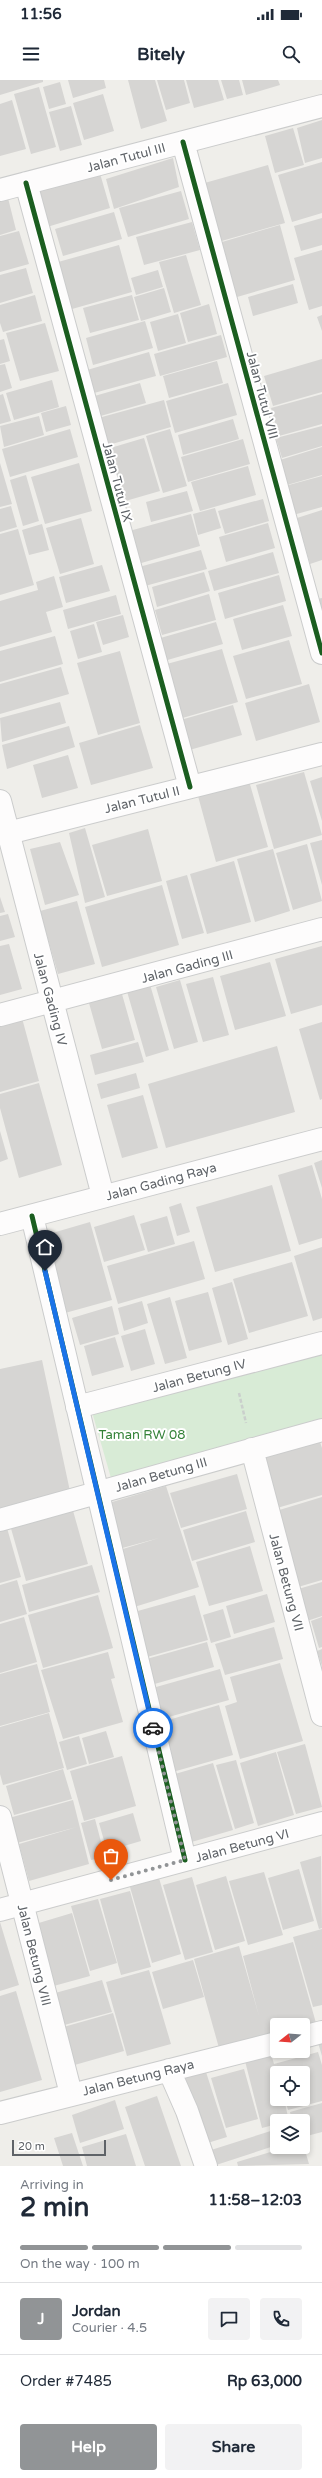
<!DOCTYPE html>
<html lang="en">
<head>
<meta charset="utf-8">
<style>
	:root { --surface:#fff; --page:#f2f2f3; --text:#1f2937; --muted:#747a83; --line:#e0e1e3; --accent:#919496 }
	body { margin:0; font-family:"Varela Round",sans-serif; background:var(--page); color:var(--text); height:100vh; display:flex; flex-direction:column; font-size:15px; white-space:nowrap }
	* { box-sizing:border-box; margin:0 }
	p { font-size:13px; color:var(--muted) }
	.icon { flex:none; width:22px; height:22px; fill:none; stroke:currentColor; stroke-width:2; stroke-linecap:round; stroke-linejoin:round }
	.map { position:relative; height:2086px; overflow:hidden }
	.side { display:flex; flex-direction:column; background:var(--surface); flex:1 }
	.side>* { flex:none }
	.needle { width:26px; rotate:253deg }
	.tools { position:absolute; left:270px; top:1938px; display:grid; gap:8px }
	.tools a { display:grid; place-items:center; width:40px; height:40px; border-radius:4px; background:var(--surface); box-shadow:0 2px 6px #0003; font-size:20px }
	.scale { position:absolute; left:12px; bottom:10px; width:94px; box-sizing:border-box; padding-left:4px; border:2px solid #5f6368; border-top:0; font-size:11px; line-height:14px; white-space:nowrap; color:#5f6368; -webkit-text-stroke:3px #fff; paint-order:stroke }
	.pin { position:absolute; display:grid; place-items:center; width:34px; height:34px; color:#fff; margin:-41px -17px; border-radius:50% 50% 50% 0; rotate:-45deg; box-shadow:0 0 4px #0007 }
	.pin .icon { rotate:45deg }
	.courier { position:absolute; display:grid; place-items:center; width:40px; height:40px; margin:-20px; border:3px solid #1a73e8; border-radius:50%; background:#fff; color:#222; box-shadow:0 1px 5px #0007 }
	.overview em { font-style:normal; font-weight:700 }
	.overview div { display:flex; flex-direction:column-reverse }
	.overview { display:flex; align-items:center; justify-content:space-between; height:68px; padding:0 20px }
	h1 { font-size:26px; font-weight:700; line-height:30px }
	.bar { display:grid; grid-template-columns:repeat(4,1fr); gap:6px 4px; align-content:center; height:48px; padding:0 20px }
	.bar i { height:5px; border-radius:3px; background:var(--line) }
	.bar .current { background:var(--accent) }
	.bar p { grid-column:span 4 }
	.line { display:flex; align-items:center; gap:10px; padding:0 20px; border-top:1px solid var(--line) }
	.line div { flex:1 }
	.round { display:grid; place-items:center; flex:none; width:42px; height:42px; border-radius:4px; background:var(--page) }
	.primary-button { display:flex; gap:8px; margin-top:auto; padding:8px 20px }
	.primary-button a { flex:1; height:46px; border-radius:4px; background:var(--accent); color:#fff; font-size:16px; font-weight:700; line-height:46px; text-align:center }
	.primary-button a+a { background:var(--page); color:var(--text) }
	.status { display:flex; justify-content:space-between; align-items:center; height:28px; padding:0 20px; background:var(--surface); direction:ltr }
	.status svg { height:11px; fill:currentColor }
	header { display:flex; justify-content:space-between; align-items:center; height:52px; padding:0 20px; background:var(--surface); font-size:18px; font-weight:700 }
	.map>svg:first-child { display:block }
	.green { fill:#d8ebd6 }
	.building { fill:#d6d5d3 }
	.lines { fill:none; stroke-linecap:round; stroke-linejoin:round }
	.street-casing { stroke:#cbcccc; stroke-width:24 }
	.path { stroke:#cacfcc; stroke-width:2.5; stroke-dasharray:4 2; stroke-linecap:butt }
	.street { stroke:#fdfcfc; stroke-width:22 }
	.cycleway-casing { stroke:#fff; stroke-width:8 }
	.cycleway { stroke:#1b5e20; stroke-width:5 }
	.done { stroke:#919496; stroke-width:4; stroke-dasharray:0 7.2 }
	.route { stroke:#1a73e8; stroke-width:5 }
	.labels { text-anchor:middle; stroke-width:4; stroke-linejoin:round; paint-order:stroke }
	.street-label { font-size:13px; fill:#5f6368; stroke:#fff }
	.park-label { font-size:13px; fill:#348238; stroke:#fff }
</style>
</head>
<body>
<div class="status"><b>11:56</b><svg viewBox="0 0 49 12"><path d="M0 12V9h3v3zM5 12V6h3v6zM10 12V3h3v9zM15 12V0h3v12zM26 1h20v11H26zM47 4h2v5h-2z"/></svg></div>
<header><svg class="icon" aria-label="menu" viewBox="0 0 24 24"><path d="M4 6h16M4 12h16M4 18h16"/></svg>Bitely<svg class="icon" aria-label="search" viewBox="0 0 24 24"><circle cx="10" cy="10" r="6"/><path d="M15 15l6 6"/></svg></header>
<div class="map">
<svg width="322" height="2086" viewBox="0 0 322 2086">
	<rect width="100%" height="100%" fill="#efeeea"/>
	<path class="green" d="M322,1266V1346L113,1405L90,1325Z"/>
	<path class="building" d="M0,0H43V2L0,15Z
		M68,0H104L106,8L73,18Z
		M128,0H155L167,41L141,49Z
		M157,0H184L190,23L166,30Z
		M186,0H218L224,20L194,28Z
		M221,0H239L243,15L227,19Z
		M242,0H278L280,5L246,15Z
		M60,2L66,24L49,29L43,7Z
		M39,7L56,67L31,74L14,14Z
		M103,14L114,51L84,60L73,23Z
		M12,20L26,69L0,76V24Z
		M71,26L82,65L60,71L49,32Z
		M322,40V78L305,83L297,48Z
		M293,48L304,85L275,93L265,56Z
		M173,78L179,107L114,129L106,99Z
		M322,82V133L292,142L278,95Z
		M268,85L285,143L218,162L201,104Z
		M99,90L110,128L47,147L37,109Z
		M181,111L189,139L128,157L119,128Z
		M8,118L16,150L0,155V120Z
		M114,132L122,159L63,176L55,149Z
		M322,138V165L301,171L294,146Z
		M192,142L200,170L144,185L136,157Z
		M280,145L295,200L237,217L222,162Z
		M19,151L29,184L0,192V156Z
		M119,165L132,212L65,231L51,184Z
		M322,170V226L309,230L294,178Z
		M186,175L201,225L174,233L159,182Z
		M26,188L33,213L0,223V195Z
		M158,190L163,207L136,215L131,198Z
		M293,204L298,223L253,236L248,217Z
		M164,208L171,232L141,241L134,217Z
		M35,215L42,241L3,252L0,243V225Z
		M132,215L139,240L90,253L83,228Z
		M209,224L217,254L188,262L180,233Z
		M178,234L186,263L158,271L150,242Z
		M322,235V251L317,237Z
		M145,241L153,268L93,285L86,258Z
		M45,243L59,291L20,301L6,253Z
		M221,255L227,277L160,296L154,274Z
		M4,259L10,281L0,284V260Z
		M149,272L156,296L94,313L87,290Z
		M322,279V312L273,326L264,296Z
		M217,281L223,303L169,318L163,296Z
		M5,284L12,308L0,312V285Z
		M52,300L59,327L14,340L6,313Z
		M140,303L146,323L97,337L91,317Z
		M228,303L237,335L175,353L166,321Z
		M3,314L11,341L0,344V315Z
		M322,314V344L279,356L271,328Z
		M164,320L171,347L98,368L91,340Z
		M66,326L71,345L46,352L41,333Z
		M39,336L44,355L4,367L0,346Z
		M233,339L239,359L183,375L178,355Z
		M322,346V366L282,378L276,358Z
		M70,349L78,377L10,397L2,369Z
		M170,349L187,406L163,413L146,356Z
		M144,358L160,411L122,422L107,369Z
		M243,359L250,384L188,402L181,377Z
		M322,367V395L287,405L280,380Z
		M0,383L12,424L0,427Z
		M79,383L92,431L45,444L31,397Z
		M248,386L256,415L200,431L191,402Z
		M26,395L39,441L23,446L10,400Z
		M322,396V427L293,435L285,406Z
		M187,411L193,431L151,442L146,422Z
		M263,419L269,441L225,454L218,431Z
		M11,426L17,447L0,452V429Z
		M215,428L221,448L198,455L193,434Z
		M322,430V480L310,484L297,438Z
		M191,434L200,466L131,486L122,453Z
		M81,438L94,484L60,494L46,448Z
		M268,443L275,468L226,482L219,457Z
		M42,444L49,470L29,475L22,450Z
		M18,449L34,505L0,515V454Z
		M201,470L207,489L145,506L139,487Z
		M273,472L279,493L214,511L208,491Z
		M102,485L110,511L66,523L59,497Z
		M204,492L210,511L157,527L152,507Z
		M279,495L286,521L225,539L218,513Z
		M54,496L63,527L46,532L52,552L0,567V521L38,510L36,502Z
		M209,514L216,540L162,555L155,530Z
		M116,515L121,534L68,549L63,530Z
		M322,518V537L317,519Z
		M283,525L292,556L242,570L233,539Z
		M123,535L129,557L103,565L96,542Z
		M216,542L223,564L164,581L157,559Z
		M94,544L102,572L78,579L70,551Z
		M55,556L63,584L0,602V571Z
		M289,560L302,604L246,619L233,576Z
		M222,569L238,622L179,639L163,585Z
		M120,571L140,643L98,655L77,583Z
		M61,587L69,614L0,634V604Z
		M309,604L320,642L256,661L245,623Z
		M60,622L66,643L2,662L0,638Z
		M233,625L242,655L186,671L177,641Z
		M140,645L153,688L91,705L79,663Z
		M69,646L75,667L7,689L2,665Z
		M68,675L78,708L42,718L33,685Z
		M304,692L322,755L274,769L256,705Z
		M322,697V741L310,701Z
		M249,701L268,767L216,782L198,716Z
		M85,748L105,817L85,823L69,753Z
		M148,749L162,801L107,816L92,765Z
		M322,760V805L310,763Z
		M60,762L79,815L45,825L30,769Z
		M307,764L322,821L293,830L276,773Z
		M273,769L290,831L255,842L237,779Z
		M234,781L251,842L207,854L190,794Z
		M187,795L204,853L182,859L166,801Z
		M162,805L179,865L102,887L85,827Z
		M0,817L5,832L0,833Z
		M77,821L95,884L58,894L40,831Z
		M8,834L15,857L0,861V836Z
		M9,864L22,909L0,915V866Z
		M322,866V925L291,934L275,879Z
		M270,882L286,936L235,950L220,896Z
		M213,897L229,955L203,962L186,904Z
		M180,900L198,962L174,969L156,907Z
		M149,901L169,970L146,977L126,908Z
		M120,907L135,960L102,969L87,916Z
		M22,938L39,1001L0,1012V945Z
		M322,942V1019L320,1020L299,949Z
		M138,962L144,982L95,995L90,975Z
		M277,966L295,1032L166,1068L148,1004Z
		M136,993L140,1008L101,1019L97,1004Z
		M39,1003L62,1085L19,1098L0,1028V1014Z
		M143,1015L158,1068L122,1078L107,1025Z
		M0,1051L8,1079L0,1082Z
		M322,1080V1108L314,1083Z
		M312,1085L322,1119V1158L299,1165L278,1095Z
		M272,1105L291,1171L215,1192L196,1127Z
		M181,1123L190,1152L177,1156L169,1127Z
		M134,1135L145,1170L104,1182L94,1147Z
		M167,1136L175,1164L148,1172L140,1144Z
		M90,1142L112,1220L65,1233L42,1156Z
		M194,1161L205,1199L118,1224L107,1186Z
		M322,1167V1238L313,1241L294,1176Z
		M292,1182L308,1236L249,1253L233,1199Z
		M232,1202L248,1259L228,1265L212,1208Z
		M208,1212L222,1262L189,1271L175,1221Z
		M170,1217L187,1278L165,1284L147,1224Z
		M142,1221L148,1243L124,1251L118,1228Z
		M112,1226L119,1254L80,1265L72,1238Z
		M145,1249L155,1284L131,1291L121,1256Z
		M115,1257L124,1287L92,1296L84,1266Z
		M42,1280L71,1416L0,1431V1289Z
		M318,1356L322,1368V1415L277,1428L261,1372Z
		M237,1394L247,1429L181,1448L170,1413Z
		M166,1406L199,1507L131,1528L113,1472L159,1458L115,1470L102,1425Z
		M322,1417V1500L298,1507L276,1431Z
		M72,1427L88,1484L26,1501L10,1445Z
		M246,1431L255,1462L192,1481L183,1450Z
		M5,1441L21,1497L0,1503V1442Z
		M250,1466L263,1511L209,1526L196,1482Z
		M92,1485L100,1512L29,1532L22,1505Z
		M17,1500L27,1534L0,1542V1505Z
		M322,1502V1536L304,1542L295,1510Z
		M267,1514L275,1542L234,1554L226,1526Z
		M98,1515L113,1568L43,1588L28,1535Z
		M195,1515L208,1560L140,1579L127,1534Z
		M223,1529L231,1557L211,1563L203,1535Z
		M24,1537L37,1582L0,1593V1544Z
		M322,1537V1567L319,1568L311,1541Z
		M274,1547L283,1579L225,1595L215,1564Z
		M207,1562L214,1587L151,1605L143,1580Z
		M322,1569V1586L317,1571Z
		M108,1572L115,1598L111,1599L123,1642L63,1659L41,1590Z
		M280,1583L303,1661L240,1679L225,1626L237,1622L230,1597Z
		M37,1584L50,1632L0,1646V1594Z
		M220,1589L229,1620L158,1640L149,1609Z
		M219,1625L233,1675L169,1693L155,1644Z
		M49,1633L64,1688L3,1705L0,1694V1647Z
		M106,1651L114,1677L89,1684L82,1658Z
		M79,1656L87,1684L67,1690L59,1662Z
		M305,1664L322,1727L296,1734L277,1672Z
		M276,1672L294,1735L258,1746L240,1683Z
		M122,1676L136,1726L84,1741L70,1691Z
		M236,1680L254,1743L235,1749L216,1685Z
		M213,1683L233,1750L188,1763L168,1696Z
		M63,1689L72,1719L14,1735L6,1706Z
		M73,1720L89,1784L29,1801L19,1764L77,1747L17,1763L9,1738Z
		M133,1733L141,1761L107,1771L99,1743Z
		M95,1739L105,1777L91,1780L81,1743Z
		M321,1776L322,1848L319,1849L300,1782Z
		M299,1789L314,1841L283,1850L268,1798Z
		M264,1792L283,1855L248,1865L229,1801Z
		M226,1796L245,1861L215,1870L196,1805Z
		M192,1797L213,1872L185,1880L163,1805Z
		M159,1798L181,1874L152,1883L130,1807Z
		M130,1811L151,1887L121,1895L100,1819Z
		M98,1819L117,1883L90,1891L71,1826Z
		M72,1833L90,1896L50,1907L32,1845Z
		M0,1842L19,1905L0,1911Z
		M322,1849V1925L313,1927L293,1857Z
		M293,1862L316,1943L303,1946L277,1945V1954L219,1968L194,1879L239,1866L259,1936L243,1876Z
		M193,1880L204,1917L163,1929L152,1892Z
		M149,1890L171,1964L127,1976L106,1902Z
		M102,1900L112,1932L57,1947L48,1915Z
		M16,1911L42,2000L0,2012V1916Z
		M113,1933L124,1971L71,1986L60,1948Z
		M322,1955V1976L316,1956Z
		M270,1970L274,1984L318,1972L322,1985V2021L288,2030L285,2019H303V1993H277L275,1986L277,1995V2019H284L289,2041H277V2044L262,2048L244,1977Z
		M244,1989L258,2039L226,2048L211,1998Z
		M206,1992L227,2057L201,2065L180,1999Z
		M157,2016L181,2086H145L125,2027Z
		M115,2020L124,2049L80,2063L72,2035Z
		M322,2023V2052L303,2057V2041H292L290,2032Z
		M277,2049V2065L213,2086L208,2071Z
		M72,2053L83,2086H63L54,2058Z
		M126,2054L136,2086H87L82,2067Z
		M287,2067H304L309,2084L238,2086L237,2082Z"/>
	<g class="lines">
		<defs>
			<path id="street" d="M183,62L322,573
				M26,103L190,707
				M0,110L322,26
				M0,721L103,1116
				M8,753L322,674
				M0,935L322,849
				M32,1136L185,1780
				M0,1144L322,1059
				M77,1327L322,1263
				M252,1369L322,1635
				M0,1440L322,1350
				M0,1737L71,2014
				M0,1830L322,1743
				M303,1957L322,1952
				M169,1990L187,2031L206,2086
				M0,2033L277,1963"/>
		</defs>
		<use href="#street" class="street-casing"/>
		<path class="path" d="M239,1313L246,1343"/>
		<use href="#street" class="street"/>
		<defs>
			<path id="cycleway" d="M183,62L322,573
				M26,103L190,707
				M32,1136L185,1780"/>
		</defs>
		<use href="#cycleway" class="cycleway-casing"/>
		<use href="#cycleway" class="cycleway"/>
	</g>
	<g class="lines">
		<path class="done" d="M111,1800L185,1780L153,1648"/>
		<path class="route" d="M45,1191L153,1648"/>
	</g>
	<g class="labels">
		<g class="street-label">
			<text transform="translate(126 77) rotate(-15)" y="5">Jalan Tutul III</text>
			<text transform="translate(263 315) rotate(75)" y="5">Jalan Tutul VIII</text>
			<text transform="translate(118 402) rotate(75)" y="5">Jalan Tutul IX</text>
			<text transform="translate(142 719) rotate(-14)" y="5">Jalan Tutul II</text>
			<text transform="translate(187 886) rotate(-15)" y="5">Jalan Gading III</text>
			<text transform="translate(51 919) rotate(75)" y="5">Jalan Gading IV</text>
			<text transform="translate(161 1101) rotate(-15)" y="5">Jalan Gading Raya</text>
			<text transform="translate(199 1295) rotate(-15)" y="5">Jalan Betung IV</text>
			<text transform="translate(161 1394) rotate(-16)" y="5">Jalan Betung III</text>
			<text transform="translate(287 1502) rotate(75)" y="5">Jalan Betung VII</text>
			<text transform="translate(242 1765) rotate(-15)" y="5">Jalan Betung VI</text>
			<text transform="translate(35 1875) rotate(76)" y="5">Jalan Betung VIII</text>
			<text transform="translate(138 1997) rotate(-14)" y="5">Jalan Betung Raya</text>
		</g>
		<g class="park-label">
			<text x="142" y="1359">Taman RW 08</text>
		</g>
	</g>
</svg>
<div class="tools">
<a><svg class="needle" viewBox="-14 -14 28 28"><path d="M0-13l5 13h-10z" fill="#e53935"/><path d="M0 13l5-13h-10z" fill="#747a83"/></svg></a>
<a><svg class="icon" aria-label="locate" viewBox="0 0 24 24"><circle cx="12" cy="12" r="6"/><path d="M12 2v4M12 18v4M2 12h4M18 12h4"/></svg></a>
<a><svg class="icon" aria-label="layers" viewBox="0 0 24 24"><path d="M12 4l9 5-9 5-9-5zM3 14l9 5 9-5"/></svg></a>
</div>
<div class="scale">20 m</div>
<div class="pin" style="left:111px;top:1800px;background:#ea580c"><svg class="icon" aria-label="bag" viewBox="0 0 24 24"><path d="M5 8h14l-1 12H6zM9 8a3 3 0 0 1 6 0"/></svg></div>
<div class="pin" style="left:45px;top:1191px;background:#1f2937"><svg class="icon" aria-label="home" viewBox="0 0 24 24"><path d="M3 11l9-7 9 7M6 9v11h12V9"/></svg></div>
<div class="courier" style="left:153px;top:1648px"><svg class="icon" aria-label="car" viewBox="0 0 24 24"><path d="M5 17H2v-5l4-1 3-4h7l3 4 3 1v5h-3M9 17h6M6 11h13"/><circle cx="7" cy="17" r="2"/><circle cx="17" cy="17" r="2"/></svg></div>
</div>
<section class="side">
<div class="overview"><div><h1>2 min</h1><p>Arriving in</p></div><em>11:58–12:03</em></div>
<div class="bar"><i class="current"></i><i class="current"></i><i class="current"></i><i></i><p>On the way · 100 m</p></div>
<div class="line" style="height:72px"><b class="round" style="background:var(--accent);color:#fff">J</b><div><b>Jordan</b><p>Courier · 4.5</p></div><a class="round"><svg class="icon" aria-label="chat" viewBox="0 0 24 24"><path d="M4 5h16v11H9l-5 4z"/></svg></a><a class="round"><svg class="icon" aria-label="phone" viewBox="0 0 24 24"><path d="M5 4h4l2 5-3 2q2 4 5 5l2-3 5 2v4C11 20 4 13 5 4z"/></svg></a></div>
<div class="line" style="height:52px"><div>Order #7485</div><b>Rp 63,000</b></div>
<div class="primary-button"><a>Help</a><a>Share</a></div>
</section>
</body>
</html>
